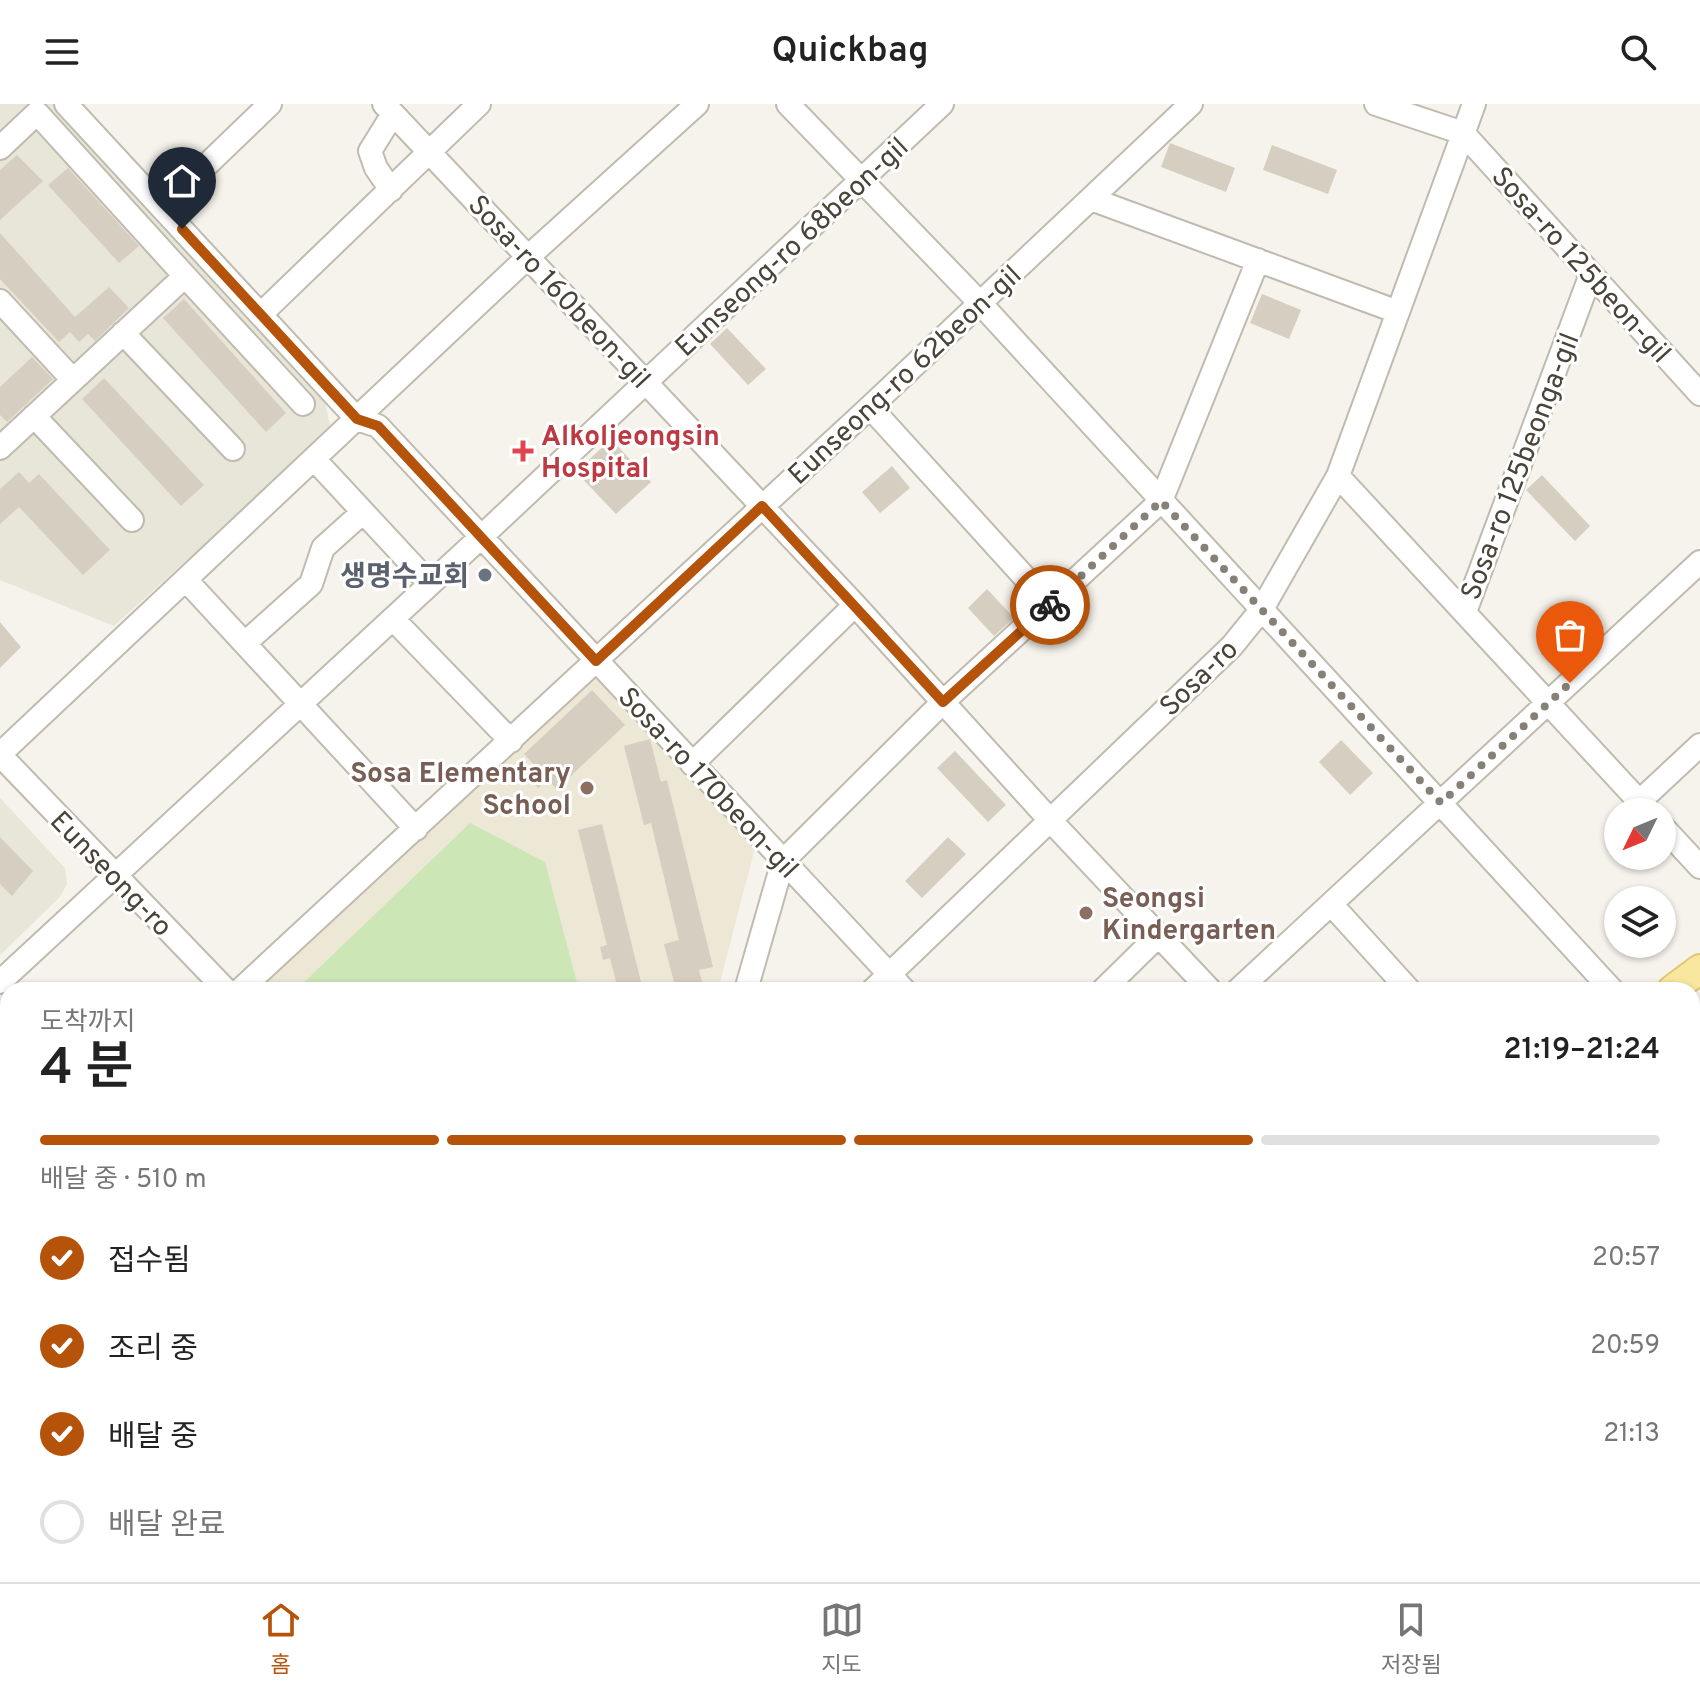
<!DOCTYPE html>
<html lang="ko">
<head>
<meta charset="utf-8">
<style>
	:root { --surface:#fff; --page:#f6f6f6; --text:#222; --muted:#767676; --line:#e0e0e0; --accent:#b45309 }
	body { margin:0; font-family:Overpass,"Noto Sans KR",sans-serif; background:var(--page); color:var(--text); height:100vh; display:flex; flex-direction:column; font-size:30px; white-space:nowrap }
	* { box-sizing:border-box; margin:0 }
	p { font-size:26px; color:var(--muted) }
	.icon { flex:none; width:44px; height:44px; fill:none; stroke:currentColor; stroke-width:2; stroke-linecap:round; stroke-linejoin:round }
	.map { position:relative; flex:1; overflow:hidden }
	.drawer { position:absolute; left:0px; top:878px; width:1700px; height:600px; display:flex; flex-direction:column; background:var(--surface); border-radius:24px 24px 0 0; box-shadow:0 2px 6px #0004 }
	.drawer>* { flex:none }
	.needle { width:52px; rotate:227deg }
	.buttons { position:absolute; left:1604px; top:694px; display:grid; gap:16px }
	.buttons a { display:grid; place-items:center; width:72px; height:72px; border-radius:50%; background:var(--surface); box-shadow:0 2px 6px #0004; font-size:40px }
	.pin { position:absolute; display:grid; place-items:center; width:68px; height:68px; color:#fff; margin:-82px -34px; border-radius:50% 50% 50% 0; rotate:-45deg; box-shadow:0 0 8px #0007 }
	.pin .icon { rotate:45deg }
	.courier { position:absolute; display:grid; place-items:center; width:80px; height:80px; margin:-40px; border:6px solid #b45309; border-radius:50%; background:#fff; color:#222; box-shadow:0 2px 10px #0007 }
	.overview em { font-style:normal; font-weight:600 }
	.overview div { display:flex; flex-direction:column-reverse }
	.overview { display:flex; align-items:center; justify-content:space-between; height:136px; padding:0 40px }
	h1 { font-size:52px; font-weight:600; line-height:60px }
	.bar { display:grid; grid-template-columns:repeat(4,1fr); gap:12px 8px; align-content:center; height:96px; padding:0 40px }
	.bar i { height:10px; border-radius:6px; background:var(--line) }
	.bar .active { background:var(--accent) }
	.bar p { grid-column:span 4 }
	ol { padding:0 40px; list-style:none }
	li { display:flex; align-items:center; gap:24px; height:88px }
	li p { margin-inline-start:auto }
	li .icon { padding:8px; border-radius:50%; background:var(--accent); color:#fff; stroke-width:4 }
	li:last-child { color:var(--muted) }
	li i { width:44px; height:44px; border:4px solid var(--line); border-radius:50% }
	header { display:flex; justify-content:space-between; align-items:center; height:104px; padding:0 40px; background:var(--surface); font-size:36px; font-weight:600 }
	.dock { display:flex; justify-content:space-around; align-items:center; height:112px; border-top:2px solid var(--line); background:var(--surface); font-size:22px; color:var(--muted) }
	.dock a { display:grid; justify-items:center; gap:4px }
	.dock .active { color:var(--accent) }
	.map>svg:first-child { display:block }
	.residential { fill:#e8e5d9 }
	.education { fill:#ede8d6 }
	.green { fill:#cde6b6 }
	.building { fill:#d6cfc1 }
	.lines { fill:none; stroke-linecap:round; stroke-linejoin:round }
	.minor-casing { stroke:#c0bbae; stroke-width:26 }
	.major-casing { stroke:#dfc66f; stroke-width:32 }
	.minor { stroke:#fff; stroke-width:22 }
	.major { stroke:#f9e79f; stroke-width:28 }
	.done { stroke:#858177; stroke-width:8; stroke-dasharray:0 14.4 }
	.route { stroke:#b45309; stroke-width:10 }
	.health-dot { fill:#e0444e; stroke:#fff; stroke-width:3 }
	.worship-dot { fill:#6b7280; stroke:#fff; stroke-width:3 }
	.education-dot { fill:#8d6e63; stroke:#fff; stroke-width:3 }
	.labels { text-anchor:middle; stroke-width:6; stroke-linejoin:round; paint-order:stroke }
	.street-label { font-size:28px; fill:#494439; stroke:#fff }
	.health-label { font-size:28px; font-weight:bold; fill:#be3a42; stroke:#fff; text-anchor:start }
	.worship-label { font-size:28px; font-weight:bold; fill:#5b616d; stroke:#fff; text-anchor:end }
	.education-label { font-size:28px; font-weight:bold; fill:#785e54; stroke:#fff; text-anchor:end }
</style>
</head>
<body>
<header><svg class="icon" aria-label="menu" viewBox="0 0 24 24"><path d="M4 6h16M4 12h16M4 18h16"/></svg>Quickbag<svg class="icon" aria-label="search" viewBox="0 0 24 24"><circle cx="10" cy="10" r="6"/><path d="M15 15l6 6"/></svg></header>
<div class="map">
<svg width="1700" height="1478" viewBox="0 0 1700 1478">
	<rect width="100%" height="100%" fill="#f5f3eb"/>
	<path class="residential" d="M0,0H54L323,290L331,325L114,522L0,476Z
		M0,694L65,764L67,780L60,793L0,851Z"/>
	<path class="education" d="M596,564L757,736L718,886H249Z"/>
	<path class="green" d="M470,719L545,758L579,886H296Z
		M1692,996L1700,1000V1040L1692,1033Z"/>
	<path class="building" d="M1170,39L1235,64L1226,88L1161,63Z
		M1272,41L1337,66L1328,90L1263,66Z
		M17,51L43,77L0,116V66Z
		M68,64L139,142L119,159L48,81Z
		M0,129L75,213L109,183L129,204L95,237L88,230L79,238L70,228L59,238L0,175Z
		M1262,190L1301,206L1289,235L1250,219Z
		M184,195L286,309L266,328L163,214Z
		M727,224L766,265L748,281L710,240Z
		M32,253L53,275L7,318L0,311V283Z
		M104,274L204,381L181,402L82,295Z
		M611,335L651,378L616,410L576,368Z
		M892,362L910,384L880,409L862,388Z
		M19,368L29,379L39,370L110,446L83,471L19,403L0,420V385Z
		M1542,371L1590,422L1575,437L1526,386Z
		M987,485L1014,514L994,532L968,504Z
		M0,518L21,543L0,564Z
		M592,586L625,621L557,685L547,676L538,684L524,669L533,660L524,650Z
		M650,635L661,678L667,676L713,863L699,866L704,886H676L664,840L679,836L651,719L644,721L624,642Z
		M1341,636L1373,669L1350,691L1319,658Z
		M955,647L1006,701L988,718L937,664Z
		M602,720L643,886H618L610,854L603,856L600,843L607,841L578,726Z
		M0,733L33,767L12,792L0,780Z
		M948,733L966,750L922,794L905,777Z"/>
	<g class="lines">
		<defs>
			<path id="minor" d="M66,0L357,315L378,322L904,886
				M384,0L855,501L1049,715L1210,886
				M788,0L980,199L1612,886
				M1376,0L1463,29L1700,290
				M0,44L37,9L185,172
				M391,86L376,64L370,47L393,10
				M1091,95L1398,208
				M162,104L270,0
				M0,197L73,276
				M261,210L479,0
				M123,229L233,345
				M870,303L1050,501
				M34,312L132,416
				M0,344L185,172L303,300
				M314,355L430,480
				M1338,372L1649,708
				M186,476L416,725
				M1465,508L1591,170
				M393,515L511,637
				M245,539L311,480L323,444L363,408
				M0,650L528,153L697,0
				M0,651L226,886
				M692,660L855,501
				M1639,698L1700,641
				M1662,722L1700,763
				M1331,800L1409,886
				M0,878L481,433L942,0
				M240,886L870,303L1191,0
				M746,886L783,757L943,598L1161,397L1258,156
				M873,886L1232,542L1262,505L1338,372L1474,0
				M1103,886L1159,831
				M1238,886L1700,458
				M0,1088L8,1097
				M0,1308L8,1300
				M1692,1364L1700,1368
				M358,1470L365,1478
				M767,1470L774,1478
				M1147,1470L1154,1478
				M28,1478L37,1470
				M239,1478L247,1470
				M470,1478L479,1470
				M714,1478L723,1470
				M915,1478L924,1470
				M1114,1478L1122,1470
				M1485,1478L1490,1470"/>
			<path id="major" d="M1672,886L1700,865
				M1304,1478L1311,1470"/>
		</defs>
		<use href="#minor" class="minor-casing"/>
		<use href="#major" class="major-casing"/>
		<use href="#minor" class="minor"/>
		<use href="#major" class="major"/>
	</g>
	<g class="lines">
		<path class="done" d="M1050,501L1161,397L1441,699L1570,579"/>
		<path class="route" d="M182,125L357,315L378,322L596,557L762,402L943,598L1050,501"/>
	</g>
	<path class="health-dot" d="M519 335h8v8h8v8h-8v8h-8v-8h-8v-8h8z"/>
	<circle class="worship-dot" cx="485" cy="471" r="8"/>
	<g class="education-dot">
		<circle cx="587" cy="684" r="8"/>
		<circle cx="1086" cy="809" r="8"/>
	</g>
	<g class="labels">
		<g class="street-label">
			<text transform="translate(791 142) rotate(-43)" y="10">Eunseong-ro 68beon-gil</text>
			<text transform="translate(1582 160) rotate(48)" y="10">Sosa-ro 125beon-gil</text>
			<text transform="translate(560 187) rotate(47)" y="10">Sosa-ro 160beon-gil</text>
			<text transform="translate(904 270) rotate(-43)" y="10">Eunseong-ro 62beon-gil</text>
			<text transform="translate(1519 362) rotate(-69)" y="10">Sosa-ro 125beonga-gil</text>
			<text transform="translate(1198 573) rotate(-44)" y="10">Sosa-ro</text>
			<text transform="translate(709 678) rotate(47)" y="10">Sosa-ro 170beon-gil</text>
			<text transform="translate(112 769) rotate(46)" y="10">Eunseong-ro</text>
		</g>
		<g class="health-label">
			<text x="541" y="341">Alkoljeongsin<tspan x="541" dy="32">Hospital</tspan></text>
		</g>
		<g class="worship-label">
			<text x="469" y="481">생명수교회</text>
		</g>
		<g class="education-label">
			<text x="571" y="678">Sosa Elementary<tspan x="571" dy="32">School</tspan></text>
			<text x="1102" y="803" text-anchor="start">Seongsi<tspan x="1102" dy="32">Kindergarten</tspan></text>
		</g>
	</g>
</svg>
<div class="buttons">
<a><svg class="needle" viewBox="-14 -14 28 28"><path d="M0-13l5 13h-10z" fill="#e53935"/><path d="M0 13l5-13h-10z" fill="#767676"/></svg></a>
<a><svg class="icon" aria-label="layers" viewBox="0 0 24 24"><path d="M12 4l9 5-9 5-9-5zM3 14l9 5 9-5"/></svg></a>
</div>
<div class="pin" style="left:1570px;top:579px;background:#ea580c"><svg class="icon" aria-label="bag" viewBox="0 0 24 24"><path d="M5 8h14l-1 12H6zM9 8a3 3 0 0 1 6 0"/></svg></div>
<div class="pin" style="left:182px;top:125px;background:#1f2937"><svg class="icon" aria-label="home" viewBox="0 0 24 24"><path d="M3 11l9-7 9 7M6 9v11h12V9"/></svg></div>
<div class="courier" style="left:1050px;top:501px"><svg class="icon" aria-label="bike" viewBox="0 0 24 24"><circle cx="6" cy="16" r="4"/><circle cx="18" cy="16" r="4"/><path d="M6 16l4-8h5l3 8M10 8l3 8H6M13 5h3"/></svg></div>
<section class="drawer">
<div class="overview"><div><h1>4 분</h1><p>도착까지</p></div><em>21:19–21:24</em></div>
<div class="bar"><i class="active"></i><i class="active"></i><i class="active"></i><i></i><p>배달 중 · 510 m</p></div>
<ol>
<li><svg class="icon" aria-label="check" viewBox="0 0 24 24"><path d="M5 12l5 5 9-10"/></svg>접수됨<p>20:57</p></li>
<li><svg class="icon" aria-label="check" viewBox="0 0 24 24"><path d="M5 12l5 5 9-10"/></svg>조리 중<p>20:59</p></li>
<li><svg class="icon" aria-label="check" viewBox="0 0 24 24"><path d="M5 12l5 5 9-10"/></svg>배달 중<p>21:13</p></li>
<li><i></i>배달 완료</li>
</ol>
</section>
</div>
<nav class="dock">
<a class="active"><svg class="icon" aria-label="home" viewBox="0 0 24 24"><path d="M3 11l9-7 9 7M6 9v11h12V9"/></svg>홈</a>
<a><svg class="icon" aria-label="map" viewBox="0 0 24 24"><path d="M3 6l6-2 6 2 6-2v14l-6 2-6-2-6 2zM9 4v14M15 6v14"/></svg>지도</a>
<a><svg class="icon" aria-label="saved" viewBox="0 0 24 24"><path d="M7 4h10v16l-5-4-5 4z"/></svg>저장됨</a>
</nav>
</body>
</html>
